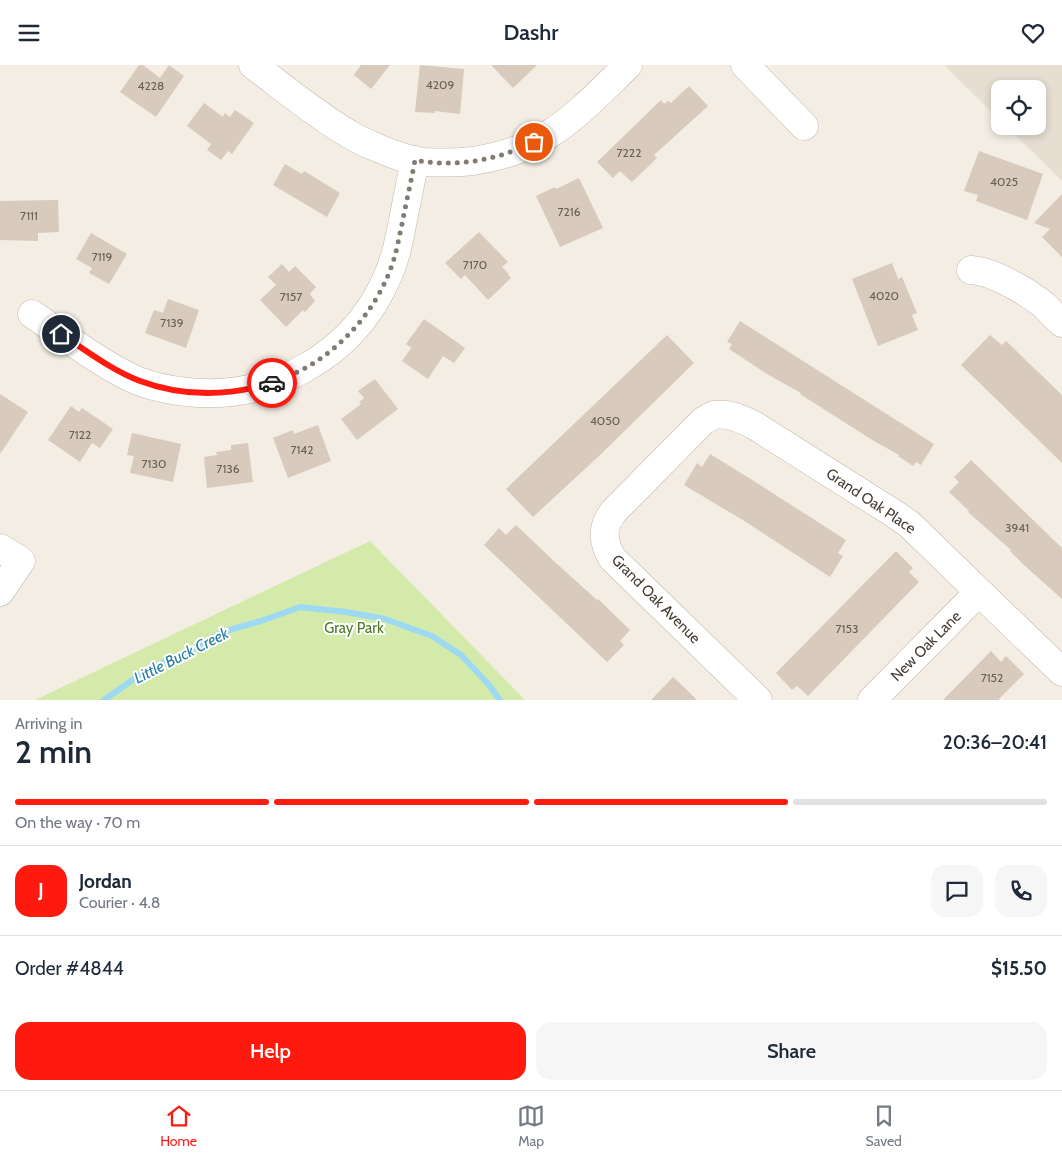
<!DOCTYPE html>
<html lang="en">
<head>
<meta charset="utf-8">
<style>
	:root { --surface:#fff; --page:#f6f6f7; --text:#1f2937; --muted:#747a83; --line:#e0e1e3; --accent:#ff1a0f }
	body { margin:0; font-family:Cabin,sans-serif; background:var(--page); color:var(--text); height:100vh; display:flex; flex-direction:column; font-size:19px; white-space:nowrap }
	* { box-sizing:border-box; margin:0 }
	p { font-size:16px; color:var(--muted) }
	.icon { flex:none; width:28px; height:28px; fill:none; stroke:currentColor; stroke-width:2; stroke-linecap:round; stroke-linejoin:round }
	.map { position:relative; height:635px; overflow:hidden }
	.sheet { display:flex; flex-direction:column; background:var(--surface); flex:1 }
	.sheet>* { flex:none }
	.buttons { position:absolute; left:991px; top:15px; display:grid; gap:10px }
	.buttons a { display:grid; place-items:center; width:55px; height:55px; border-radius:10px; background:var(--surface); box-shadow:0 2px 8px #0003; font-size:25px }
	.pin { position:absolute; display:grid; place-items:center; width:42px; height:42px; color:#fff; margin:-21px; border:2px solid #fff; border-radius:50%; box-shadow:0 1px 5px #0007 }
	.courier { position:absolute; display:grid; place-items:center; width:50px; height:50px; margin:-25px; border:4px solid #ff1a0f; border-radius:50%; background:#fff; color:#222; box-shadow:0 1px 6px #0007 }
	.overview em { font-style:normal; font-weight:600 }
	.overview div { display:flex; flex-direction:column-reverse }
	.overview { display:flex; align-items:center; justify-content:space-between; height:85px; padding:0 15px }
	h1 { font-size:32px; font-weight:600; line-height:38px }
	.bar { display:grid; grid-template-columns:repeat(4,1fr); gap:8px 5px; align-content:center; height:60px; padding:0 15px }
	.bar i { height:6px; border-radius:4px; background:var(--line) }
	.bar .selected { background:var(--accent) }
	.bar p { grid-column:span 4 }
	.line { display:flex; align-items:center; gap:12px; padding:0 15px; border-top:1px solid var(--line) }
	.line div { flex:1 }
	.round { display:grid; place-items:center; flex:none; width:52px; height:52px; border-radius:15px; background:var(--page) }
	.action { display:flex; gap:10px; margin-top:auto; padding:10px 15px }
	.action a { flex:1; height:58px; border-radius:15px; background:var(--accent); color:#fff; font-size:20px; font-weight:600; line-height:58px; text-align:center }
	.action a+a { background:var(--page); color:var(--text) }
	header { display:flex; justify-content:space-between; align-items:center; height:65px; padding:0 15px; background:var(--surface); font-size:22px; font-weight:600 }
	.menu { display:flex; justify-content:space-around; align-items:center; height:70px; border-top:1px solid var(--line); background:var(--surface); font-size:14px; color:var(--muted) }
	.menu a { display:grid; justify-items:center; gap:2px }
	.menu .selected { color:var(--accent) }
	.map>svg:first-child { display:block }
	.residential { fill:#e7ded2 }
	.green { fill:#d4eaab }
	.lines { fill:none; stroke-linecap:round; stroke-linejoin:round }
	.stream { stroke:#9dd9f3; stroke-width:6 }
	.building { fill:#d8cabc }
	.minor-casing { stroke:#c2b7a9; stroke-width:29 }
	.minor { stroke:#fff; stroke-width:28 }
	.done { stroke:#827b72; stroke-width:5; stroke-dasharray:0 9 }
	.route { stroke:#ff1a0f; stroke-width:6 }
	.labels { text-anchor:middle; stroke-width:4; stroke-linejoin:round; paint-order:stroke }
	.number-label { font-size:12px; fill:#6a6056 }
	.street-label { font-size:15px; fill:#453d34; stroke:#fff }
	.park-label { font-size:15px; fill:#4e7a25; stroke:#fff }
	.water-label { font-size:16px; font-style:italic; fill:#267da6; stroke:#fff }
</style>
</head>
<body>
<header><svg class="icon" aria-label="menu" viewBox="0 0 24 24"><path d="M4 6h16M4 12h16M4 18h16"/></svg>Dashr<svg class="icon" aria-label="heart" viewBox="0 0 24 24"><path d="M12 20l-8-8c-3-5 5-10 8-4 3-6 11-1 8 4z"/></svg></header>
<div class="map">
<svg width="1062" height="635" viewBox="0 0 1062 635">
	<rect width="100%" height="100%" fill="#f3ede4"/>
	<path class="residential" d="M944,0H1062V116L1006,61H1038V24H1000V55Z"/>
	<path class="green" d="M370,476L525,635H35Z"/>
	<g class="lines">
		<path class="stream" d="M104,635L144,607L197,582L222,567L261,556L300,542L346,547L385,554L432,571L461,590L489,620L500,635"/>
	</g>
	<path class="building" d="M139,0H143L160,13L169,0L184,11L156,52L120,27Z
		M361,0H390L371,24L354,10Z
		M420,0L464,4L460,49L435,46V48L415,47Z
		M491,0H537L513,23Z
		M689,21L708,41L654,90L657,93L632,117L620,106L613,113L597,97L661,35L664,39L668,36L671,38Z
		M204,38L223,52L225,48L230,52L235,45L254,58L232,89L228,86L221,95L207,85L211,79L187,61Z
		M979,86L1043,109L1027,155L976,136L978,130L964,126Z
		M285,99L302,109L304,106L340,128L327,152L273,120Z
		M579,113L603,163L560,182L536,131L555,122L556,124Z
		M1062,129V192L1042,172L1050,164L1034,158Z
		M58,135L59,167L38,168V176L0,175V136Z
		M479,167L508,197L502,202L509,209L508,210L511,213L488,235L465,210L461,214L445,198Z
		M91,168L127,189L109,219L89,208L92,203L76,194Z
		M892,198L898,214L902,212L917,248L912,250L918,265L878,281L852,214Z
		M282,199L289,207L295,201L316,222L310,229L315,236L305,247L303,245L286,262L260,235L276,220L268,212Z
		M168,234L199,245L186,283L145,268L154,245L163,248Z
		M424,254L465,283L454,298L443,291L428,314L402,296L411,283L406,279Z
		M740,256L934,379L921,400L916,397L913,401L898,391L899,390L874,376L800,329L801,328L767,309L729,284L732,279L727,277Z
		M667,270L694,298L599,391L533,452L506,424Z
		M990,270L1002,280L1006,276L1062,330V398L961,300Z
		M375,314L398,344L357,375L341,354L361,339L359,337L364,333L358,326Z
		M0,329L28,347L0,389Z
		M71,341L79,347L82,343L113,364L100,383L92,378L80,397L48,375Z
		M318,360L331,396L288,413L273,373L293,365L294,369Z
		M132,368L181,379L173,417L130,408L134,391L127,390Z
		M248,378L253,417L207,423L204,392L217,390L216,387L231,385V380Z
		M710,389L749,413L846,475L838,488L843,491L830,512L746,457L684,420L697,398L702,402Z
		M971,395L1062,483V534L1024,500L1010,486L1011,485L977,455L968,447L969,446L949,427L959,417L954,412Z
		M516,460L556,498L597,535L598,534L630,565L620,576L624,580L607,597L484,480L499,463L506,470Z
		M896,486L913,503L909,507L919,517L808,631L797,621L792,625L776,608Z
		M991,586L1001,597L1006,591L1024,609L998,635H943Z
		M673,612L687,625L697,635H651Z"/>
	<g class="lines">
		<defs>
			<path id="minor" d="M253,0C284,23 315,49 349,69C361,77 376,82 390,88C401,92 412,96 423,97C440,98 456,98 473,96C500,92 528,83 551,68C580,49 603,24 628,0
				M745,0L804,61
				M971,205C993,206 1028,227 1045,241C1051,247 1056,253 1062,258
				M32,249C66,272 100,299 138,316C153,322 170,325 186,327C269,336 350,293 385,217C395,197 399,176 403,155C407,135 411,115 415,95
				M0,483L21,496L0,527
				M758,635L612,493C602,476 602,461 614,446L703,356C707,354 711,351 714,350C729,347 745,355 757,362L893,448L909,459L1062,607
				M872,635L979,527"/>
		</defs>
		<use href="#minor" class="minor-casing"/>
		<use href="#minor" class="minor"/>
	</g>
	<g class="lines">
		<path class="done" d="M272,318C284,313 296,308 307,302C347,279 379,240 393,197C397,185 399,172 402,159C406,138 411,117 415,95C455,103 498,95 534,77"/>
		<path class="route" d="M61,269C85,285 113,306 140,316C183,332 229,331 272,318"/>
	</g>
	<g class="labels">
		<g class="number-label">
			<text x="440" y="24">4209</text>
			<text x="151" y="25">4228</text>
			<text x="629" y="92">7222</text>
			<text x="1004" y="121">4025</text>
			<text x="569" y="151">7216</text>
			<text x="29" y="155">7111</text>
			<text x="102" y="196">7119</text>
			<text x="475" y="204">7170</text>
			<text x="884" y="235">4020</text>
			<text x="291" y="236">7157</text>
			<text x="172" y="262">7139</text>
			<text x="605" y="360">4050</text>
			<text x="80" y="374">7122</text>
			<text x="302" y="389">7142</text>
			<text x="154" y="403">7130</text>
			<text x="228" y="408">7136</text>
			<text x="1017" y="467">3941</text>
			<text x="847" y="568">7153</text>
			<text x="992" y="617">7152</text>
		</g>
		<g class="street-label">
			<text transform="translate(871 436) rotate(34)" y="5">Grand Oak Place</text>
			<text transform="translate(656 534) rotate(45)" y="5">Grand Oak Avenue</text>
			<text transform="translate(926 581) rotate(-45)" y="5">New Oak Lane</text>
		</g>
		<g class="park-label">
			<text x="354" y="568">Gray Park</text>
		</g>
		<g class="water-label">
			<text transform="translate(181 590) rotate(-27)" y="6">Little Buck Creek</text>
		</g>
	</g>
</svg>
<div class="buttons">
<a><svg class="icon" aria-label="locate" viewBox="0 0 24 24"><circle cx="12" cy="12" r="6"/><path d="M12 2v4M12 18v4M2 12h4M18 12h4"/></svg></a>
</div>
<div class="pin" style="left:534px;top:77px;background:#ea580c"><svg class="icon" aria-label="bag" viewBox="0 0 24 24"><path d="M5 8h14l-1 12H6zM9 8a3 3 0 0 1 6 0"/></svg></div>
<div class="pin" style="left:61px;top:269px;background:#1f2937"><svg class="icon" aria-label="home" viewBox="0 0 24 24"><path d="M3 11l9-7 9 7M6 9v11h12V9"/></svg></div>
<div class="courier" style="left:272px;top:318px"><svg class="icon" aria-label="car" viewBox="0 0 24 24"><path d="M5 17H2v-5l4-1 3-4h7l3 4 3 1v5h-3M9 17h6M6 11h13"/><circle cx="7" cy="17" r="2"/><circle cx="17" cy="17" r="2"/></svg></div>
</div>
<section class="sheet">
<div class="overview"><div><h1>2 min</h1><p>Arriving in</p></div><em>20:36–20:41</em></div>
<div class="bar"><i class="selected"></i><i class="selected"></i><i class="selected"></i><i></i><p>On the way · 70 m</p></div>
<div class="line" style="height:90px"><b class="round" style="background:var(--accent);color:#fff">J</b><div><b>Jordan</b><p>Courier · 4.8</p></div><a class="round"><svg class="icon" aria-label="chat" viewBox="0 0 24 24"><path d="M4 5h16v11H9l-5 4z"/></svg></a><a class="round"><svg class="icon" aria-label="phone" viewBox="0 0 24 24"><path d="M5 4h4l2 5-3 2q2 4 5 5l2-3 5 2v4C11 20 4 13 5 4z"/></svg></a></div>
<div class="line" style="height:65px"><div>Order #4844</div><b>$15.50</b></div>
<div class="action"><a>Help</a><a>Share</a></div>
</section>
<nav class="menu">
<a class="selected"><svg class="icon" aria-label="home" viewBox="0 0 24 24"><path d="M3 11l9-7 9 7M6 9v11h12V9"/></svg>Home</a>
<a><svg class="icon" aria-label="map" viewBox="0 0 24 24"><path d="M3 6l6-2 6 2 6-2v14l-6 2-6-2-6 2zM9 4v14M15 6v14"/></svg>Map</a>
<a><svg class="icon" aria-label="saved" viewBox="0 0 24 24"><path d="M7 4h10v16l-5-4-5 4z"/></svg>Saved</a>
</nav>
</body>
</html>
